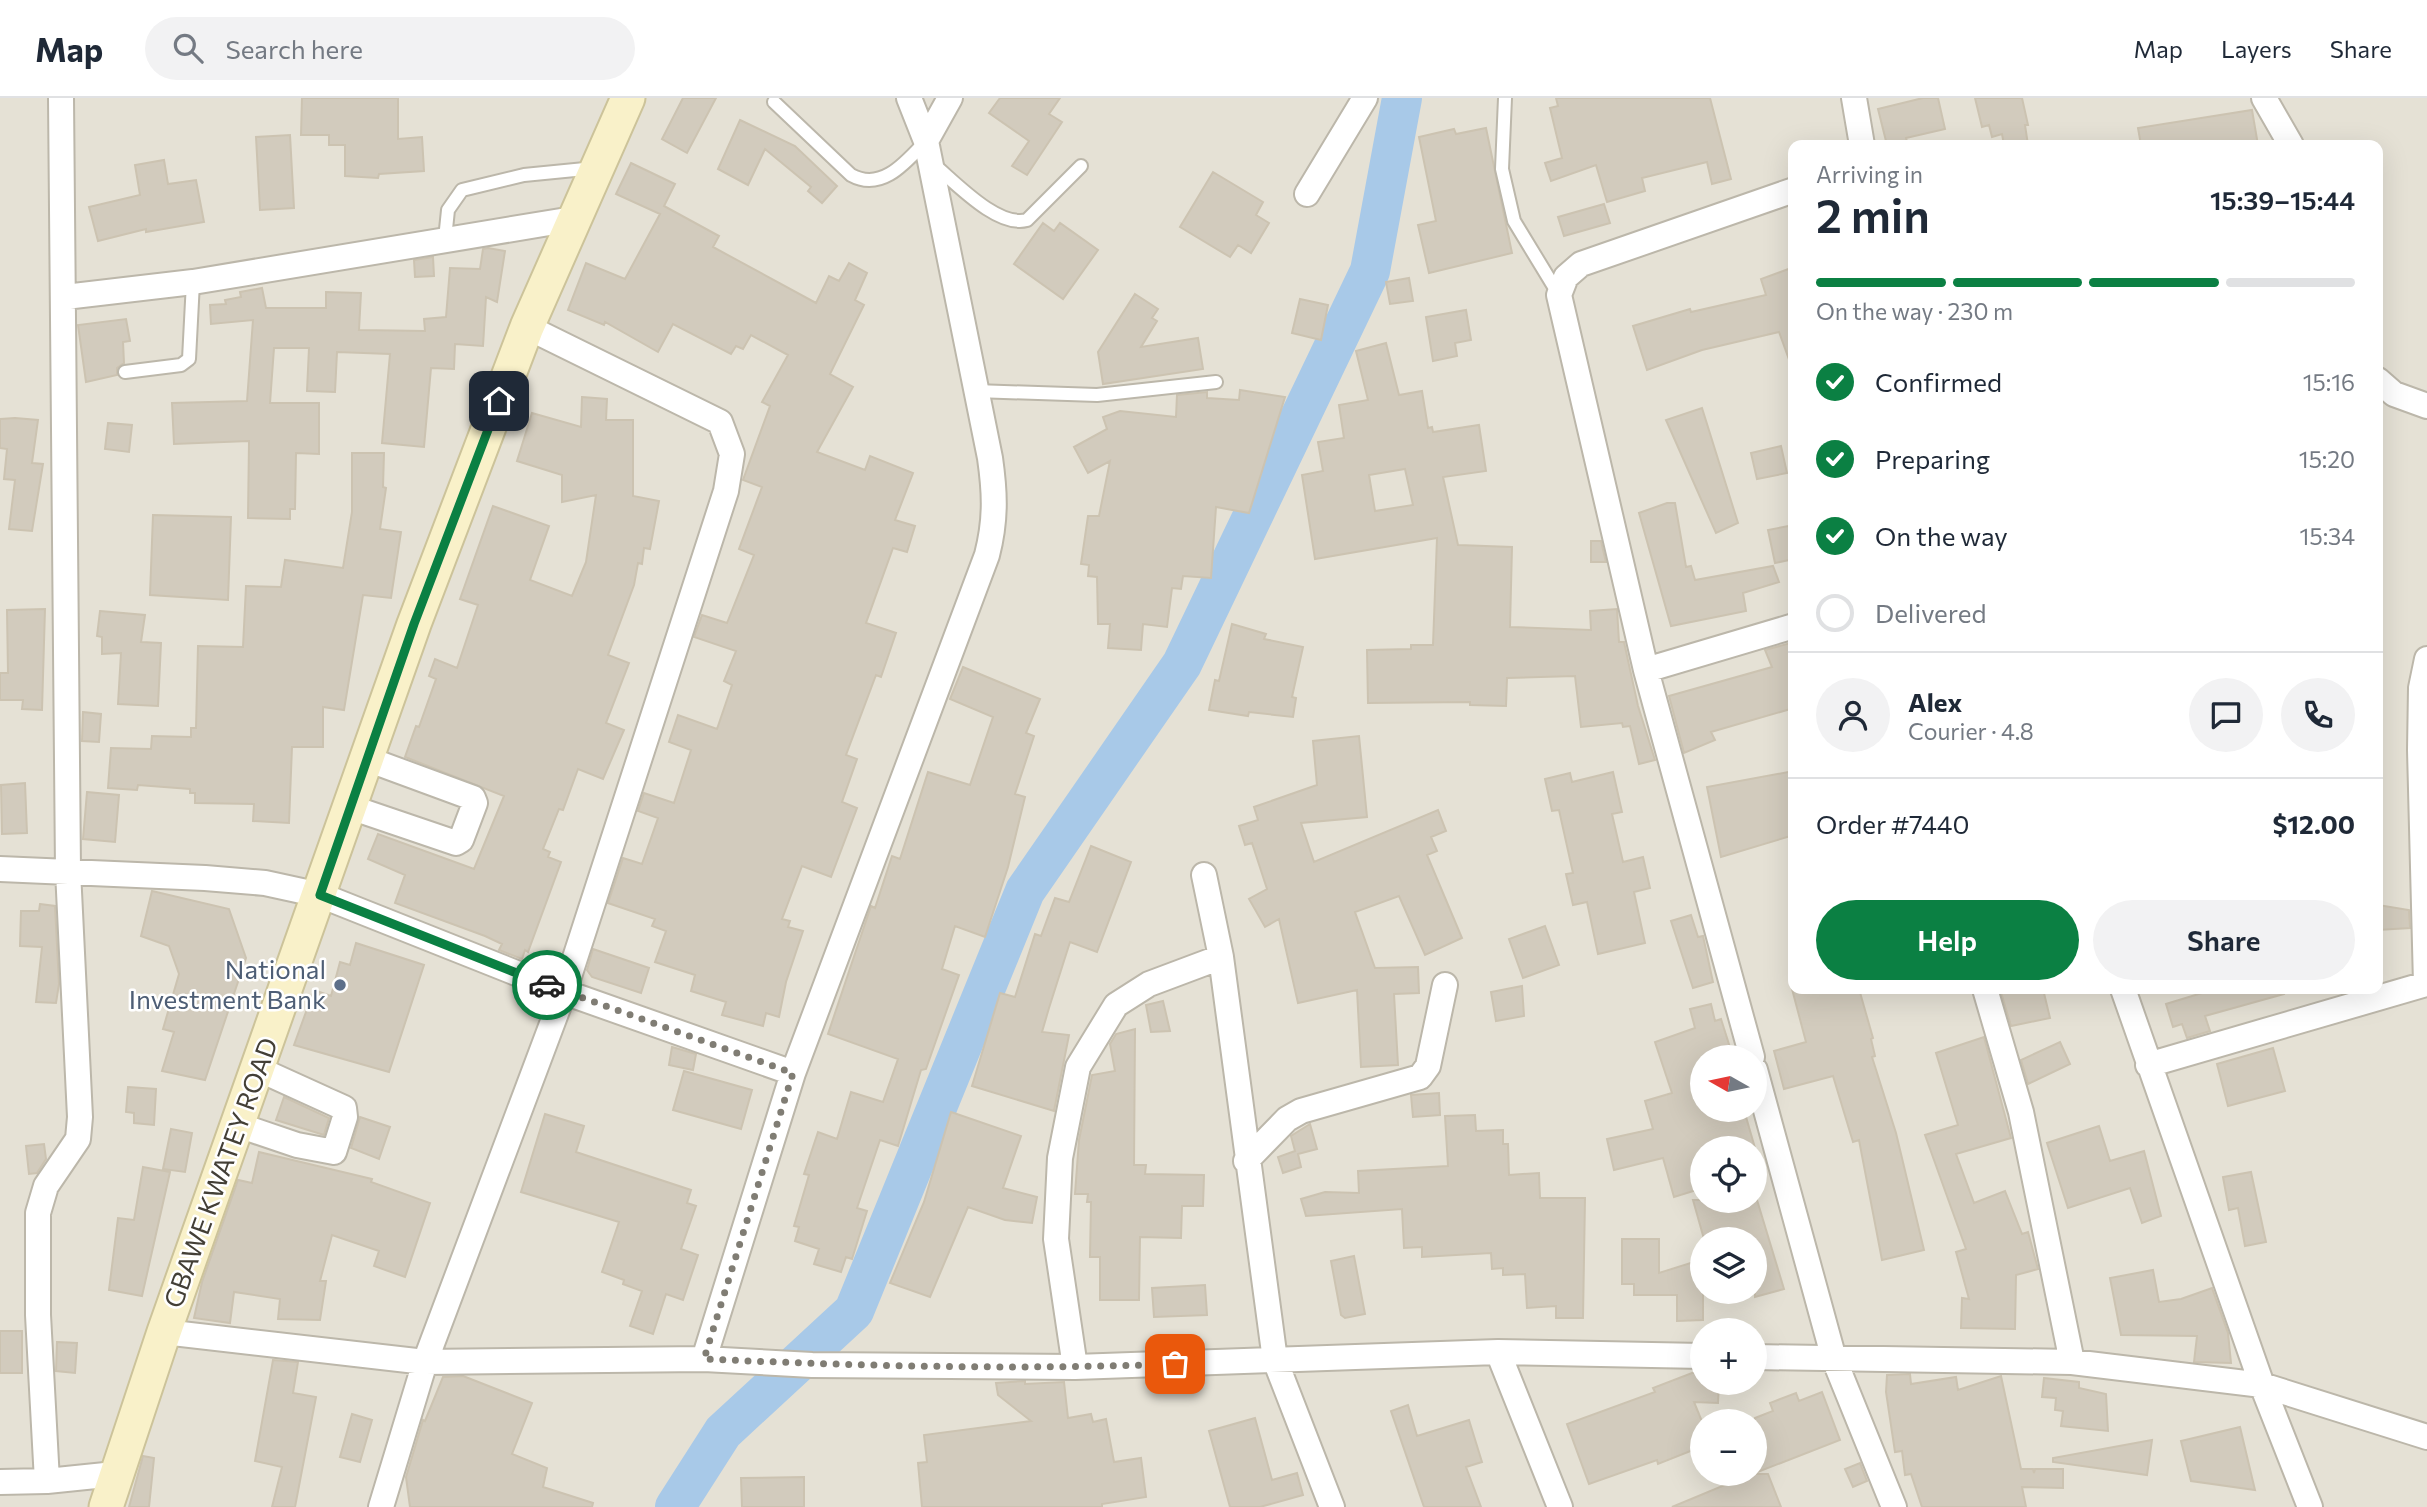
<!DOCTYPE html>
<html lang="en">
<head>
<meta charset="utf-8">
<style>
	:root { --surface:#fff; --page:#f2f2f3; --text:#1f2937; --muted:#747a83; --line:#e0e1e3; --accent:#0b8043 }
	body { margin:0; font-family:Commissioner,sans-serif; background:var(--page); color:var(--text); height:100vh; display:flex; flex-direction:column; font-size:26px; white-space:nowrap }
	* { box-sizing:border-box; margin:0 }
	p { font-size:23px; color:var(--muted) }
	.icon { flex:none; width:38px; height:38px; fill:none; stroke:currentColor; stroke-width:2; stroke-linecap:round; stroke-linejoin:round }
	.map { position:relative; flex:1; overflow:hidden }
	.side { position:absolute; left:1788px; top:42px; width:595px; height:854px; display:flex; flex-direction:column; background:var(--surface); border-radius:14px; box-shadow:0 7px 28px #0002 }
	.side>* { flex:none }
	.needle { width:46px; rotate:279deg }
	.fabs { position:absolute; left:1690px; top:947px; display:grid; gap:14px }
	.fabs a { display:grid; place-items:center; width:77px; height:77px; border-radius:50%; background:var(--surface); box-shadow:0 7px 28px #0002; font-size:35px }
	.pin { position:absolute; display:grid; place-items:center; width:60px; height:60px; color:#fff; margin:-30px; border-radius:14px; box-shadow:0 4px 10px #0006 }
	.courier { position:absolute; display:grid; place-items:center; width:70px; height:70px; margin:-35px; border:5px solid #0b8043; border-radius:50%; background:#fff; color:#222; box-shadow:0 2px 9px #0007 }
	.overview em { font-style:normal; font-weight:600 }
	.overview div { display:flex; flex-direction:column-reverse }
	.overview { display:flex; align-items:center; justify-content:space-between; height:119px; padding:0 28px }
	h1 { font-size:46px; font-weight:600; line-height:52px }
	.bar { display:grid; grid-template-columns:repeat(4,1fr); gap:10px 7px; align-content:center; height:84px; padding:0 28px }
	.bar i { height:9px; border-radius:5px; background:var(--line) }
	.bar .active { background:var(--accent) }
	.bar p { grid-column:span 4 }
	.line { display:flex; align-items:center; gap:18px; padding:0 28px; border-top:2px solid var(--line) }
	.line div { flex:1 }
	.round { display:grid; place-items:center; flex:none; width:74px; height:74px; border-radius:37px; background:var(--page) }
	ol { padding:0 28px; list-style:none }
	li { display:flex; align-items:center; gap:21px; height:77px }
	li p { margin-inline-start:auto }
	li .icon { padding:7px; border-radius:50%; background:var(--accent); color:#fff; stroke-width:4 }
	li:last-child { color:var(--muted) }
	li i { width:38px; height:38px; border:4px solid var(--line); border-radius:50% }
	.button { display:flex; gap:14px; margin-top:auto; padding:14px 28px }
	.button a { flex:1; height:80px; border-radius:42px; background:var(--accent); color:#fff; font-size:28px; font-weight:600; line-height:80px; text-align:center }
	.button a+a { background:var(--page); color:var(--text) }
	header { display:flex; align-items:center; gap:42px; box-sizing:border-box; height:98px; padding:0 35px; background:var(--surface); border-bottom:2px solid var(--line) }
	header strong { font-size:33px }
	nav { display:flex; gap:38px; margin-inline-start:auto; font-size:24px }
	.search { width:490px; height:63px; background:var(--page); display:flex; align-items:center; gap:18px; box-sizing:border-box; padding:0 24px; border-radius:38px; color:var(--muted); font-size:26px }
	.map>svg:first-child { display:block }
	.residential { fill:#e5e1d5; fill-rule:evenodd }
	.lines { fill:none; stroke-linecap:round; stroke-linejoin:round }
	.river { stroke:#a8c9e8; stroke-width:40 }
	.building { fill:#d2cbbd; stroke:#ccc3b1; stroke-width:2; fill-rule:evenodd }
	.lane-casing { stroke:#bcb7aa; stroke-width:16 }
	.street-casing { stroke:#bcb7aa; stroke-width:28 }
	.secondary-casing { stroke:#ccc39a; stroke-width:37 }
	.lane { stroke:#fff; stroke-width:12 }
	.street { stroke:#fff; stroke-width:24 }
	.secondary { stroke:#f9f1c9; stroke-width:33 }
	.done { stroke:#807d74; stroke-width:7; stroke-dasharray:0 12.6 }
	.route { stroke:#0b8043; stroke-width:9 }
	.service-dot { fill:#5c6f8a; stroke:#fff; stroke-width:2.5 }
	.labels { text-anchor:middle; stroke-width:5; stroke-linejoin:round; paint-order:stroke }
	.service-label { font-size:26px; fill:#4e5e75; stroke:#fff; text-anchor:end }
	.street-label { font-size:26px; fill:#433f36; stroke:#fff }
</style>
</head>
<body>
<header>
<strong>Map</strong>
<div class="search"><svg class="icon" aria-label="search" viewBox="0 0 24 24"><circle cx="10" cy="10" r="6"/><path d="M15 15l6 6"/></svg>Search here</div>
<nav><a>Map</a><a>Layers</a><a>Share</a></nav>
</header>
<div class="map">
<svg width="2427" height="1409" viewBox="0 0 2427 1409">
	<rect width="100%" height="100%" fill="#f1efe6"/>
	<path class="residential" d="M0,0H2427V1409H0ZM1794,47H2378V891H1794ZM1703,959H1755V1012H1703ZM1703,1050H1755V1102H1703ZM1703,1141H1755V1194H1703ZM1703,1232H1755V1284H1703ZM1703,1323H1755V1376H1703Z"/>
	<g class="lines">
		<path class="river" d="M675,1409L723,1334L854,1213L1025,793L1182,566L1370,173L1402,0"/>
	</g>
	<path class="building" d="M302,0H398V41L422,39L424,73L379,76L378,80L345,78V47H329V37H301Z
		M683,0H716L687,55L662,41Z
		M1000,0H1060L1049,16L1062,24L1027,77L1012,68L1029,43L989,15Z
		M1556,0H1710L1731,81L1712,86L1707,64L1642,80L1645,93L1607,104L1596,67L1551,83L1545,65L1562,60L1550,10L1558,8Z
		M1923,0H1938L1945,31L1906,40L1908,47H1887L1878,11Z
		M1975,0H2022L2028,27H2025L2028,47H2004L2002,36L1992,39L1989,27L1982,29Z
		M2252,12L2258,47H2141L2138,30Z
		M740,22L795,48L837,88L822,105L808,93L811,89L765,51L748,87L718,71Z
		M1486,30L1512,155L1429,175L1418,127L1436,123L1419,39L1454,31L1456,36Z
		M290,37L294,110L260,112L256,39Z
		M164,62L168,86L196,82L204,124L146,134V131L98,143L89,109L140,97L135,67Z
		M631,65L675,86L664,108L719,138L713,149L816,205L829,178L839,183L849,165L867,175L855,202L864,207L830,276L853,289L817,354L865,372L870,358L913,375L895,422L915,428L907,454L893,450L866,525L896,535L881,579L876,577L846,657L857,661L842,704L857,710L831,779L802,768L782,821L790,823L788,829L803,833L786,884L779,919L766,915L763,928L722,917L726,904L691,893L695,877L655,864L666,833L652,828L655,821L608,805L623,760L642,766L658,720L638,713L644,695L674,705L691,652L669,644L678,617L717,631L732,587L724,583L736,553L694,539L702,517L727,525L754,457L739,451L762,389L743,382L770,308L762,304L788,257L751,237L743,251L736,248L731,256L673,226L658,254L605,224L604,227L568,212L586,165L625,181L660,116L616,96Z
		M1213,74L1263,104L1256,117L1269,125L1251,155L1238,147L1230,159L1180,129Z
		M1604,106L1610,125L1564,138L1558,119Z
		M1043,125L1054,133L1060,125L1098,152L1063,201L1014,166Z
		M488,150L505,153L497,204L486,199L483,248L455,246L454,271L431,270L424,349L382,345L390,256L337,254L335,294L307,293L309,250H274L270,305H319V356L296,355L295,411H290V421L248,420L249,343L174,346L172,305L247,303L253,222L211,226L210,207L226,206L225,202L241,199L240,194L262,190L266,210H326V194L361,195L359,232L425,233L424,221L446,219L450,170L480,171L483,151Z
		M433,159L434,178L415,179L414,162Z
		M1794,169V266L1791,267L1779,234L1702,252L1647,272L1633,228L1690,211L1691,214L1766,197L1761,181Z
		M1409,180L1413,203L1390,206L1386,184Z
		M1135,196L1158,211L1152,220L1157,223L1141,249L1198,240L1203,271L1103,286L1098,254Z
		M1300,201L1328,207L1321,242L1292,235Z
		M1466,212L1471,242L1455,245L1457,258L1433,263L1426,219Z
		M126,221L130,243L123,244L124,265L117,270V277L86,284L78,227Z
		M1386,245L1399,297L1422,293L1428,330L1432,329L1433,334L1479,327L1486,373L1443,379L1458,447L1512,449L1510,529L1591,532L1590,513L1617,511L1619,544H1624L1638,608L1655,662L1639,666L1630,628L1623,629L1622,625L1581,629L1575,578L1507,580L1506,608L1470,607V604L1368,605L1367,552L1411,551V547H1433L1437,440L1315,461L1302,377L1323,373L1318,344L1344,340L1339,307L1368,302L1356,253ZM1405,371L1413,407L1375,413L1369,377Z
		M1240,292L1285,299L1249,415L1216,409L1211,480L1183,478L1181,491L1172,490L1167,529L1143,526L1141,552L1108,550L1110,526H1098L1097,479L1088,478L1089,467L1081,466L1088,418H1099L1110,363L1088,375L1074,349L1107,331L1103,319L1120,313L1176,319L1177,297L1207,294V300L1239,302Z
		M582,299L607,301L606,322H633V398L659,403L650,451L644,450L642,466L638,465L634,487L608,557L629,565L606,625L624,632L603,681L578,671L563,712L559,711L543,751L550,754L548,759L561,764L528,854L525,852L522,861L499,852L502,846L485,838L395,805L405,777L368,761L378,736L474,771L504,698L405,659L416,628L419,629L436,581L429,578L435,561L457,570L478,507L460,501L493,408L549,428L530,482L572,498L586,464L596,397L562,404V377L517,363L532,315L581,329Z
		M1702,310L1738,425L1716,435L1666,322Z
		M15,320L38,322L32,365L43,366L32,433L9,431L15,382L4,381L7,351L0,350V321Z
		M108,325L132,327L129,354L105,351Z
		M1781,348L1787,375L1757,381L1751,355Z
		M352,355H384L383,389L386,390L380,431L401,434L391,500L363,497L344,612L323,609V649H292L289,725L253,723L254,706L195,705V695H190V691L138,687L137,692L108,690L111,650L151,651L152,638L191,639V630H196L198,548L243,549L246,488L281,489L285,462L343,470L352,414Z
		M1667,405H1675L1686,469L1691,468L1695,482L1773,468L1779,484L1743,495L1746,513L1671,528L1639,415Z
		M153,417L231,419L228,502L150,497Z
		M1794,427V461L1775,465L1768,432Z
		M1591,443H1601L1606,464H1591Z
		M45,511L42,612L22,611L23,602H0V575H8L7,512Z
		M100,513L145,517L141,544L161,545L158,608L118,606L121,555L102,556V539L97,538Z
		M1232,526L1266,536L1264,541L1303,549L1292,599L1296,600L1293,619L1249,614L1248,618L1209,612L1215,582L1219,583Z
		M1794,544V610L1711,634L1715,642L1684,655L1669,598L1772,569L1765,552Z
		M963,569L1040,601L1026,635L1034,638L1015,696L1025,699L1008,769L985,839L955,828L942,871L959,877L926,971L921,972L898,1048L880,1042L857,1110L867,1113L852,1161L846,1159L841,1174L814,1166L819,1151L795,1143L799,1129L794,1128L809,1077L804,1076L818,1034L837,1041L851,994L883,1004L898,961L828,936L871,808L875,810L892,758L900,761L928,674L970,687L993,619L950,601Z
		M83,614L101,616L99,644L82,643Z
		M1359,638L1367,719L1301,725L1314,764L1438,712L1446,733L1431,739L1437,753L1427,757L1462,840L1425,857L1399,798L1355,814L1375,870L1418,869L1419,895L1394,896L1398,967L1361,969L1357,892L1298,905L1279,821L1265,829L1249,801L1267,791L1252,745L1245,747L1239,728L1258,722L1254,709L1317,687L1313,643Z
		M1794,673V737L1721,759L1707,689Z
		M1613,674L1622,714L1612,716L1623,764L1643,759L1650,790L1634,794L1645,845L1598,856L1587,804L1573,807L1566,776L1573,775L1559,712L1552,713L1545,681L1570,675L1572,684Z
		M25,685L27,735L2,736L1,687Z
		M87,694L119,697L115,744L83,741Z
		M1091,748L1131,764L1097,854L1070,844L1049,910L1042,934L1069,937L1054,1013L972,988L1000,895L1015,899L1035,836L1041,838L1055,800L1069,804Z
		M152,793L229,811L246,860L205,982L162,973L174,934L163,931L179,876L169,848L141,838Z
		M40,806L55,808L59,886L56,905L36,904L42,849L20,848L21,813H39Z
		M2378,807L2409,812L2410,830L2378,832Z
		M1691,817L1698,839L1703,838L1713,884L1693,890L1671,823Z
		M1545,828L1559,867L1523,880L1509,841Z
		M356,845L424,867L389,974L294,947L314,892L331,898L340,864L350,867Z
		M593,851L649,870L641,895L592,879L587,872Z
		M1522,888L1524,918L1496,923L1491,894Z
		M1792,891H1859L1873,940L1871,941L1875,958L1872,959L1896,1035L1924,1152L1882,1162L1859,1042L1853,1044L1833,978L1784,991L1774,953L1806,944Z
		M2000,891H2043L2050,920L2011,928Z
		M2215,891H2283L2284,896L2205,918L2210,933L2187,940L2182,926L2173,929L2166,906Z
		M1163,903L1170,933L1151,934L1146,907Z
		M1711,906L1715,923L1721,921L1733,959H1703V1012H1744L1755,1050H1703V1090L1674,1099L1663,1060L1614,1072L1607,1041L1653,1031L1645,1003L1672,995L1655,944L1695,930L1690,911Z
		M1135,931L1134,1067H1146L1145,1076L1204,1077L1203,1108H1182L1181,1140L1140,1139L1139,1202H1100V1159H1090L1091,1104H1087L1088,1096H1075L1079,1042L1092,977L1115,973L1110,946L1116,936Z
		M1984,939L2011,1040L1956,1056L1974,1105L2005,1093L2022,1136L2028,1134L2038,1171L2016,1177L2015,1231L1961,1230L1962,1200L1969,1201L1956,1154L1966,1151L1925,1037L1958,1027L1936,955Z
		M2060,944L2070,966L2028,986L2021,962Z
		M672,949L696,956L693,972L669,967Z
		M2273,950L2285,993L2228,1008L2217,966Z
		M684,973L752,992L741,1031L673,1012Z
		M128,989L156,991L154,1027L134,1025V1015L126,1014Z
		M1439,995L1440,1017L1413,1019L1411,997Z
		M284,999L329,1020L324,1037L276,1022Z
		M951,1014L1021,1038L1003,1090L1037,1099L1032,1125L1005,1122L968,1109L930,1199L890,1185L924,1104Z
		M545,1016L584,1028L576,1054L691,1092L687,1105L696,1108L681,1151L698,1157L683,1202L666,1196L653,1236L630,1228L642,1193L623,1186L624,1182L602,1174L619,1124L521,1094Z
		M1475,1017L1476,1033L1503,1032V1046H1508L1509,1077L1539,1075L1540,1100H1585L1583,1220H1556V1208L1527,1210L1525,1176L1503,1177V1170L1492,1171L1491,1155L1422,1159V1149L1404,1150L1402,1111L1306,1118L1301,1101L1325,1094L1359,1095L1358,1073L1448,1068L1445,1018Z
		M360,1019L390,1029L379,1061L351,1050Z
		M1310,1026L1317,1051L1298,1056L1301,1069L1283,1075L1278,1059L1295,1053L1291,1038Z
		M2099,1028L2110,1063L2144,1053L2161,1118L2142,1125L2130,1090L2068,1110L2047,1045Z
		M171,1031L192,1035L185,1074L163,1071Z
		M44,1046L46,1061L37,1075L29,1076L26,1048Z
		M259,1054L372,1081L371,1084L430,1105L405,1179L374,1168L379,1153L332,1137L320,1183H326L320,1222L278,1221L280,1201L234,1194L230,1225L194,1220L202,1184L238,1082L252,1085Z
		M143,1069L170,1074L142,1198L109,1192L118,1120L134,1122Z
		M2251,1074L2266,1144L2245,1148L2238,1110L2229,1112L2223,1079Z
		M1693,1102H1757L1784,1191L1755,1199V1141H1704Z
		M1622,1141H1659V1175L1703,1161V1222L1677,1223V1197H1634V1186H1622Z
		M1354,1158L1365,1216L1345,1220L1341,1217L1331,1163Z
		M2153,1172L2159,1204L2181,1201L2212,1190L2228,1235L2231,1265L2194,1264L2197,1238L2121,1237L2110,1180Z
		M1205,1187L1207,1217L1154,1219L1152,1190Z
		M0,1233H22V1275H0Z
		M57,1244L77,1245L75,1275L56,1273Z
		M273,1262L298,1264L293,1295L316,1299L295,1409H272L282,1369L255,1363Z
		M1692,1275H1703V1284H1719L1718,1305L1694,1304L1703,1326V1348L1658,1366L1657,1362L1589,1386L1567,1326L1655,1294L1653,1290Z
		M1910,1276L1911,1286L1956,1279L1958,1292L2001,1278L2021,1371H2033L2034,1375L2035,1371H2063V1390L2022,1389L2026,1409H1922L1911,1376L1905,1377L1902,1353L1895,1354L1886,1294L1887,1277Z
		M463,1278L532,1305L512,1356L547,1370L543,1389L593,1405L592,1409H410L406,1379L423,1322L425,1323L443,1279Z
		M2044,1280L2079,1284V1290L2106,1296L2108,1333L2061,1328L2063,1313L2055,1312L2056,1300L2042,1299Z
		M1025,1283V1286L1064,1284L1068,1320L1091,1316L1093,1324L1106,1321L1114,1364L1141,1360L1146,1399L1102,1406V1409H922L918,1365L927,1364L924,1337L1031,1323L998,1297L996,1285Z
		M1822,1294L1840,1342L1755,1375V1320L1773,1313L1770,1305L1796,1295L1799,1303Z
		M1408,1307L1417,1338L1469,1322L1482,1364L1466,1369L1481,1409H1424L1391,1313Z
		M352,1316L372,1322L360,1364L340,1359Z
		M1255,1320L1272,1382L1297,1375L1303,1397L1260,1409H1230L1209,1333Z
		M2240,1329L2255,1392L2191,1383L2181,1343Z
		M2152,1342L2147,1377L2053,1364V1360Z
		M143,1358L154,1360L149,1409H129Z
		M1860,1365L1867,1383L1853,1389L1845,1371Z
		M1734,1376H1768L1781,1409H1672L1737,1382Z
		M804,1379V1409H742L741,1380Z"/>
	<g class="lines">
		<defs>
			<path id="lane" d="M1505,0L1502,71L1514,123L1559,197
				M774,4L851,77C882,94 906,64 926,43
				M932,65C955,84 997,130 1027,122L1081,68
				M445,141L448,112L462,92L524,77L595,70
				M125,274L181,267L189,261L193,184
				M975,293L1097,297L1216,284"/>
			<path id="street" d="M1854,0L1862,47
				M2264,0L2291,47
				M926,43L950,0
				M1307,96L1365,0
				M65,199L193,184L573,121
				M2378,282L2394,296L2427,308
				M1646,572L1794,528
				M350,709L456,745L461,742L475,705L473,700L367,661
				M0,771L205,780L265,785L320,797L564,894L793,975
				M1204,777L1221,859L1275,1262L1332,1409
				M1985,891L2021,1014L2072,1264
				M2123,891L2262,1287L2310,1409
				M1752,959L1646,572L1559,197L1566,179L1581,166L1794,92
				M2148,967L2426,886L2420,652L2421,590L2427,561
				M1755,972L1834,1261L1894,1409
				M238,1027L297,1047L334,1054L345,1019L344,1010L258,971
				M1246,1063L1287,1021L1301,1013L1420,979L1428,968L1445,887
				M164,1234L425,1264L704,1261L812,1267L1075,1269L1498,1254L1703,1258
				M1498,1254L1560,1409
				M1755,1259L2072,1264L2262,1287L2427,1339
				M704,1261L793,975L987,457C996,422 995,395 990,360L926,43L909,0
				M1075,1269L1056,1141L1060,1060L1078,969L1116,907L1149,886L1221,859
				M47,1383L38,1217V1115L46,1088L78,1041L80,1019L68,773L61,0
				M0,1384L47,1383L115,1376
				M381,1409L425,1264L564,894L726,393L732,356L720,324L527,229"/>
			<path id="secondary" d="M106,1409L164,1234L414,526L527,229L628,0"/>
		</defs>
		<use href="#lane" class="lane-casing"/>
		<use href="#street" class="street-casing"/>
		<use href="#secondary" class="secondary-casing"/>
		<use href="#lane" class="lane"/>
		<use href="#street" class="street"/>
		<use href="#secondary" class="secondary"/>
	</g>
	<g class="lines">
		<path class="done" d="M547,887L793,975L704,1261C861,1268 1018,1272 1175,1266"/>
		<path class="route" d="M499,303L414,526L320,797L547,887"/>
	</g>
	<circle class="service-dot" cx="340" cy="887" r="7"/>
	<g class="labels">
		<g class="service-label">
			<text x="326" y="881">National<tspan x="326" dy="30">Investment Bank</tspan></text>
		</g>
		<g class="street-label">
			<text transform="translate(221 1075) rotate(-70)" y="9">GBAWE KWATEY ROAD</text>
		</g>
	</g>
</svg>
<div class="fabs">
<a><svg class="needle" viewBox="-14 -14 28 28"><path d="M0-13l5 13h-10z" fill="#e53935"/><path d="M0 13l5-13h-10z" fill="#747a83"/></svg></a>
<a><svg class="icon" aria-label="locate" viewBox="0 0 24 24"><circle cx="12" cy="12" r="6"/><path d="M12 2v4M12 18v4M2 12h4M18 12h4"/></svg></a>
<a><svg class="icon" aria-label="layers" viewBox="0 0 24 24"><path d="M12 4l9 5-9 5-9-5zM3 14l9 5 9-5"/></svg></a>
<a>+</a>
<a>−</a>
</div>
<div class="pin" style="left:1175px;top:1266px;background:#ea580c"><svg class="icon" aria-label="bag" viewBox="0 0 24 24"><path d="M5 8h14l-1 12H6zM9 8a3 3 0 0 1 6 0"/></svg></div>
<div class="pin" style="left:499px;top:303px;background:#1f2937"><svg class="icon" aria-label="home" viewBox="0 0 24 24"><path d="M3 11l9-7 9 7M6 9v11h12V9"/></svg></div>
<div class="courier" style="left:547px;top:887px"><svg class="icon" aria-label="car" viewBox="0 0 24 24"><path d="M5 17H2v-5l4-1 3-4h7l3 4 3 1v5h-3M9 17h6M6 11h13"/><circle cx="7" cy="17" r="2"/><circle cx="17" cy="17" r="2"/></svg></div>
<section class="side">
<div class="overview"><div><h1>2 min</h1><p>Arriving in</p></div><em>15:39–15:44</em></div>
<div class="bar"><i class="active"></i><i class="active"></i><i class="active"></i><i></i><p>On the way · 230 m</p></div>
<ol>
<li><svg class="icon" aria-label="check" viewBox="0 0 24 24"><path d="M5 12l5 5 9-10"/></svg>Confirmed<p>15:16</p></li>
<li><svg class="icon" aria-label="check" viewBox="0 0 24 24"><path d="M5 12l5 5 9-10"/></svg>Preparing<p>15:20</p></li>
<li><svg class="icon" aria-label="check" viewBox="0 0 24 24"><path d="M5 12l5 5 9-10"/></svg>On the way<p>15:34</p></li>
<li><i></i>Delivered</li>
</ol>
<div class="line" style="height:126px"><a class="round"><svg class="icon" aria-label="person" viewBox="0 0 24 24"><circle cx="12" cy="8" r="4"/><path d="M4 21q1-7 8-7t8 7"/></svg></a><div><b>Alex</b><p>Courier · 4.8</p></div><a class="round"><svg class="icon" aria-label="chat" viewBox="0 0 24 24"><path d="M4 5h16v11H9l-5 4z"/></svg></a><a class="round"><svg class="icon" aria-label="phone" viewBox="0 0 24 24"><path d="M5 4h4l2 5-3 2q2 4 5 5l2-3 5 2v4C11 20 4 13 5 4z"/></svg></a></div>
<div class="line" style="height:91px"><div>Order #7440</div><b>$12.00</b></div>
<div class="button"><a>Help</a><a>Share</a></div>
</section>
</div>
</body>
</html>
